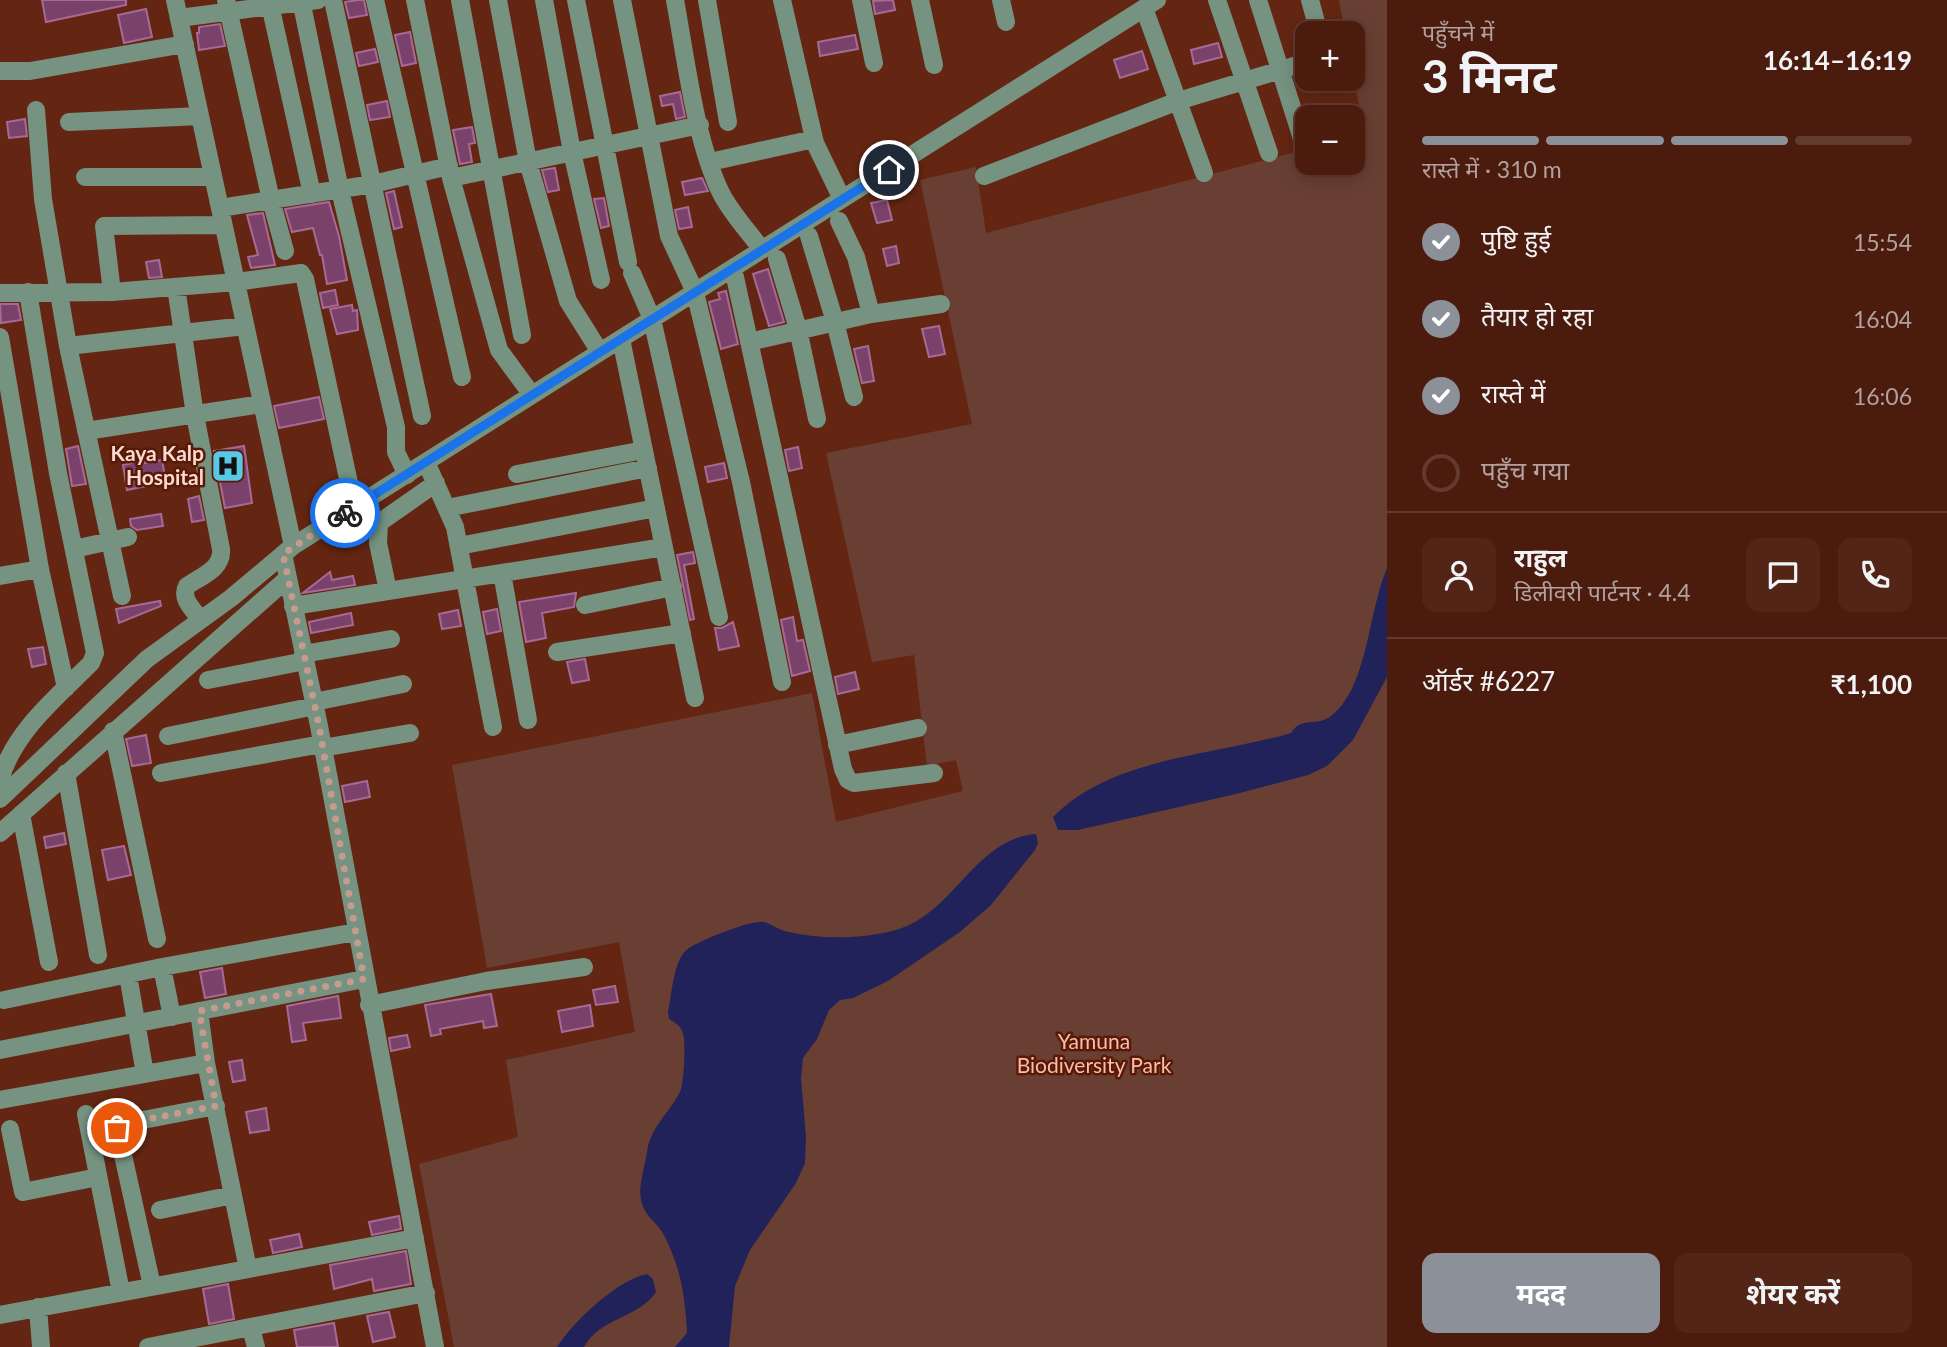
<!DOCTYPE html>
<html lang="hi">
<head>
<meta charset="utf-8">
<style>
	:root { --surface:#4b1c0e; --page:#522517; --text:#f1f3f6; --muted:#b2a19e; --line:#623a2e; --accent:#8c9099 }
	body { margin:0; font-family:Lato,"Noto Sans Devanagari",sans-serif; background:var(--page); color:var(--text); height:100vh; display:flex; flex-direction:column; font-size:26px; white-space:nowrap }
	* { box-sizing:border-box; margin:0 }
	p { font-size:23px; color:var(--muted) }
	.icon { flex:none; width:38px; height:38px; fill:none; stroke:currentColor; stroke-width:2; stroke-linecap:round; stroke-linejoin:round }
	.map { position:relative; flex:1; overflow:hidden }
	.sheet { display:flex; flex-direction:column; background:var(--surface); width:560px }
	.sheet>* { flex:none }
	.fabs { position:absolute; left:1295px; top:21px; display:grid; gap:14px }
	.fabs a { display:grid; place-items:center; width:70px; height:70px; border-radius:14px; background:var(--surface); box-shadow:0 4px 18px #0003,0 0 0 2px var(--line); font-size:35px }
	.pin { position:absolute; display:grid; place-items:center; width:60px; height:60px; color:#fff; margin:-30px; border:4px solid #fff; border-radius:50%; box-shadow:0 2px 7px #0007 }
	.courier { position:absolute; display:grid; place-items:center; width:70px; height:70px; margin:-35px; border:5px solid #1a73e8; border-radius:50%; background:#fff; color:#222; box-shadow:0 2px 9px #0007 }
	.headline em { font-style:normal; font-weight:700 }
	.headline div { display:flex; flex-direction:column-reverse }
	.headline { display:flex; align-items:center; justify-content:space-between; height:119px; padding:0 35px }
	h1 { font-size:46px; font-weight:700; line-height:52px }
	.bar { display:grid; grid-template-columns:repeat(4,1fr); gap:10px 7px; align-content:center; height:84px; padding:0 35px }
	.bar i { height:9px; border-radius:5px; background:var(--line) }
	.bar .on { background:var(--accent) }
	.bar p { grid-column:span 4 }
	.line { display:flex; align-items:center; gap:18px; padding:0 35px; border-top:2px solid var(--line) }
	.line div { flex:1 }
	.round { display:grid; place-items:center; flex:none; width:74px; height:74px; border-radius:14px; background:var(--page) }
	ol { padding:0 35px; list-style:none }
	li { display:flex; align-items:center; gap:21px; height:77px }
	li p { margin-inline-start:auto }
	li .icon { padding:7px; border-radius:50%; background:var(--accent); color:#fff; stroke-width:4 }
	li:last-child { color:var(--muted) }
	li i { width:38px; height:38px; border:4px solid var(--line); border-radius:50% }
	.cta { display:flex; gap:14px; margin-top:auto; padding:14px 35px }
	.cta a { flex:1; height:80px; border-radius:14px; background:var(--accent); color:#fff; font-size:28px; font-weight:700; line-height:80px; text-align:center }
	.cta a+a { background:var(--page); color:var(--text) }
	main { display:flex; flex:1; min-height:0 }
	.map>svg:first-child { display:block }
	.green { fill:#693f33 }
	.water { fill:#21225a }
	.building { fill:#7a416b; stroke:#a66a95; stroke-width:2 }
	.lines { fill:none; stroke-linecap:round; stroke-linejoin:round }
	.minor { stroke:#759380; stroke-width:18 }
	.done { stroke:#c69b8e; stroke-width:7; stroke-dasharray:0 12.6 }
	.route { stroke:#1a73e8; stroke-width:9 }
	.labels { text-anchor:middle; stroke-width:5; stroke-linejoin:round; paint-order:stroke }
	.poi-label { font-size:21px; font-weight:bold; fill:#fadad0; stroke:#581a06; text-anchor:end }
	.park-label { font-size:21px; fill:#fbbdab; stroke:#581a06 }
</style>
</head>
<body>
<main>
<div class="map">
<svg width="1387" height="1347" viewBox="0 0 1387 1347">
	<rect width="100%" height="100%" fill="#642612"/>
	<path class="green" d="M1339,0H1387V1347H454L419,1164L518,1137L506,1060L635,1032L619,942L487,968L452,765L812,693L836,822L963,791L956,760L927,766L914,655L872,662L826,453L972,424L920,180L976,167L986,233L1307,149V163H1353V137L1364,134L1353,73V33H1345Z"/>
	<path class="water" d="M1387,568V677L1353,740L1327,766L1308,775L1236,794L1078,830H1058L1053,817C1112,757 1213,756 1291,733C1301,717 1314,726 1328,718C1333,715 1341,707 1344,702C1368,669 1370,608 1387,568Z
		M1036,834L1038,843L1035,850L991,905L960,932L888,981L853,998L840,1000L829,1010L817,1039L803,1058L801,1078L806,1136L805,1163L796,1183L750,1250L735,1286L729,1347H675L687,1333C685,1295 681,1269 664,1235C657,1222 644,1216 641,1200C638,1186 645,1166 647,1152C650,1128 669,1113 680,1092C684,1083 686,1043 683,1034C681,1026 676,1023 669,1019L668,1012C672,995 673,958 689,948C702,940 750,920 764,922C772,924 780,931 789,932C823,940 866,939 899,929C954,912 976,838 1036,834Z
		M647,1274L653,1279L656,1292C639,1318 599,1318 584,1347H557C574,1321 617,1280 647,1274Z"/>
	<path class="building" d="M42,0H126V5L46,22Z
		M358,0H364L367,15L349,18L345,2Z
		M893,0L895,10L875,14L873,1Z
		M146,9L152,37L124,43L118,15Z
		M220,24L225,46L199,50L197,33H199V27Z
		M410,32L416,63L402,66L395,35Z
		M855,35L858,49L820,56L818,42Z
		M1218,43L1222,57L1194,64L1191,50Z
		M375,49L378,62L359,66L356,53Z
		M1142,51L1148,69L1120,78L1114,60Z
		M680,92L685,117L676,119L673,104L662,106L660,96Z
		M387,101L390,117L370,120L367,105Z
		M25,119L27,136L9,138L7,122Z
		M472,127L475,143L469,144L472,162L460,164L453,130Z
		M555,168L559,190L548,192L542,170Z
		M702,178L708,191L685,195L682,182Z
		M394,191L402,227L394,229L386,193Z
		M604,198L609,226L601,228L594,199Z
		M887,200L892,220L877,223L871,203Z
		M329,202L339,236L347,280L327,284L322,255H320L313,228L292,232L285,209Z
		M688,207L692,227L679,229L675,210Z
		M263,213L275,265L251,268L248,257L258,255L247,215Z
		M896,246L899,263L887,266L883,249Z
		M159,260L162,277L149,278L146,262Z
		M768,269L784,322L769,326L753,274Z
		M335,290L338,305L323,308L320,293Z
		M726,291L738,344L721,349L709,302L720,299L718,293Z
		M0,304H18L21,320L1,323Z
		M352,305L353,311L357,310L358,330L337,334L330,309Z
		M939,326L945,354L929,357L922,329Z
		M868,346L874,381L862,383L854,349Z
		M319,397L324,419L279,428L274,406Z
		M78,446L86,484L72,486L66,449Z
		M244,446L252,503L225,508L214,451Z
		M798,447L802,468L789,471L785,450Z
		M145,460V463L162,460L166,482L127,490L123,465Z
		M724,463L727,478L708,482L705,467Z
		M199,496L204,520L192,522L188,499Z
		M161,514L163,526L137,530L131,526L130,519Z
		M693,552L695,563L684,565L694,619L690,620L677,555Z
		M330,572L332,580L353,576L355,585L303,593Z
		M576,593L574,607L542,613L546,638L526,642L519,602Z
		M160,601L161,606L119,623L116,609Z
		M497,609L501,631L487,634L483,612Z
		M458,610L461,626L442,629L439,614Z
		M351,613L353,625L311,633L309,622Z
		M793,617L797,641L803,640L810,671L792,676L781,620Z
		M733,622L739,646L719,650L715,628H722Z
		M43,647L46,664L32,667L28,649Z
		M585,659L589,680L572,683L567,662Z
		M855,672L859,689L838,694L835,677Z
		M146,735L151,763L132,766L126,739Z
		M367,781L370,797L345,802L342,786Z
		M64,833L66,844L46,848L44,837Z
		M124,846L131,875L108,880L102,850Z
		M222,968L226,994L205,998L200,972Z
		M615,986L618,1002L596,1005L593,990Z
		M491,994L497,1026L484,1028L483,1021L440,1029L441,1034L431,1036L425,1005Z
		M338,996L341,1018L303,1023L306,1040L292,1042L287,1006Z
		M590,1005L593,1026L562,1032L558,1011Z
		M407,1035L410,1047L391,1051L389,1038Z
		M242,1060L245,1080L233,1082L229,1062Z
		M266,1108L269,1130L250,1133L246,1112Z
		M399,1216L401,1229L372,1235L369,1222Z
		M299,1234L302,1247L273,1253L270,1240Z
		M406,1251L411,1284L374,1291L372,1279L334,1289L330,1265Z
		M228,1284L234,1319L209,1324L203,1289Z
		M389,1312L395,1337L373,1342L367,1316Z
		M334,1323L338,1347H297L294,1330Z"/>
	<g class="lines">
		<path class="minor" d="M175,0L293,546
			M226,0L271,200L285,251
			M269,0L312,194
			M301,0L340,190L396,427V452L407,475
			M333,0L422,416
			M375,0L462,377
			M415,0L451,178L499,350L532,395
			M460,0L522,335
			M498,0L528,162L568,301L600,352
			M544,0L572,152L601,280
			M576,0L628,262
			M622,0L669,236L695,292L741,482L782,682
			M675,0C686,59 695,140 721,193C731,213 749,232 762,250
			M707,0L728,122
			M782,0L815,143L842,199
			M861,0L874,63
			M920,0L934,65
			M1001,0L1006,22
			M1217,0L1269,153
			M1258,0L1304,145
			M1310,0L1319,33
			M1144,8L1204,173
			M179,18L318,0
			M0,71H30L185,44
			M36,110L43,199L68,346L122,596
			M69,122L200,116
			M710,162L814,139
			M984,176L1178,101L1307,62
			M85,177H213
			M451,178L700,125
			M220,208L373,184L449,166
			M839,221L856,257L871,314
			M809,236L835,322L854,397
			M777,259L798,329L817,419
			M733,268L843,769L848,780L854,783L934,773
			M632,273L652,319L719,617
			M176,287L195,415L221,549C223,569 201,576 187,586C180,599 194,610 201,620
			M112,292L104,226L223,225
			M0,293L112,292L236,282L301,273L305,279L349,483
			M0,337L40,569L66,688
			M621,339L695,698
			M749,342L871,314L941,304
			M68,346L245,326
			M86,431L262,404
			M426,462L455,527L493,727
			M517,474L644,450
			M447,508L648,468
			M459,546L656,508
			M74,549L128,537
			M283,554L319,726L435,1347
			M502,573L664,547
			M0,576L40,569
			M388,591L378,543L379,523L436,483
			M585,605L673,587
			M293,606L502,573L528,720
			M557,652L682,633
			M303,654L391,639
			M208,680L305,661
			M314,702L403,684
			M113,731L157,939
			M168,736L315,706
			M837,745L918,728
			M322,748L410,733
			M66,773L98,955
			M161,773L322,744
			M0,780C14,731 57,697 91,663L95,653L58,473L28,292
			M0,799L147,659L231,598L293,546L1157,0
			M21,814L49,962
			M0,833L288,578
			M162,967L172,1017
			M128,975L145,1074
			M4,1000L162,967L356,932
			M369,1005L486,981L584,967
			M199,1011L206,1063L248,1269
			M0,1050L364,979
			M0,1100L206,1063
			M86,1114L121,1292
			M10,1129L23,1192L98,1177
			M160,1210L233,1195
			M152,1286L117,1128L122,1124L216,1106
			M38,1307L41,1347
			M0,1315L415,1238
			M251,1328L256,1347
			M148,1347L426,1293"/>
	</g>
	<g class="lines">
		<path class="done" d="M117,1128L122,1124L216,1106L199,1011L364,979L319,726L283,554L345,513"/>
		<path class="route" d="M345,513L889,170"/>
	</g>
	<defs>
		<symbol id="hospital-square" viewBox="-11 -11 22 22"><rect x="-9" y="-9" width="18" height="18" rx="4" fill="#59c8e5" stroke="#581a06"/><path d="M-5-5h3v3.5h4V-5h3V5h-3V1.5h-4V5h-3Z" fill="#111"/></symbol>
	</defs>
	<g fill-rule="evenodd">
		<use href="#hospital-square" x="209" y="447" width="38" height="38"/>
	</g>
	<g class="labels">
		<g class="poi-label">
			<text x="204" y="461">Kaya Kalp<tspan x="204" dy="24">Hospital</tspan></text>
		</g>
		<g class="park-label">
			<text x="1094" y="1049">Yamuna<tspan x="1094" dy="24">Biodiversity Park</tspan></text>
		</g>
	</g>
</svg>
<div class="fabs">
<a>+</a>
<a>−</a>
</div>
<div class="pin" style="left:117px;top:1128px;background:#ea580c"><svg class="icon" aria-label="bag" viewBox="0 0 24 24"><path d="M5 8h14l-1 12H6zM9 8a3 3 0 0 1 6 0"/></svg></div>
<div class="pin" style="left:889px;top:170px;background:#1f2937"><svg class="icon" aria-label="home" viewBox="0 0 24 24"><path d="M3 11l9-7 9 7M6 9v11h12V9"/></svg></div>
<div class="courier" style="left:345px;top:513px"><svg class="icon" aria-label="bike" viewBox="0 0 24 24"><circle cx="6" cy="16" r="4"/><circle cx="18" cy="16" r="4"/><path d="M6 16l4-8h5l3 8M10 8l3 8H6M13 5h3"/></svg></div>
</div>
<section class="sheet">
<div class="headline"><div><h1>3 मिनट</h1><p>पहुँचने में</p></div><em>16:14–16:19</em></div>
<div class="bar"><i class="on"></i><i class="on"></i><i class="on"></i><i></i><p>रास्ते में · 310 m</p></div>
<ol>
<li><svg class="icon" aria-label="check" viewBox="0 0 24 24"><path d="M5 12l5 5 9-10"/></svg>पुष्टि हुई<p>15:54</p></li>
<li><svg class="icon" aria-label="check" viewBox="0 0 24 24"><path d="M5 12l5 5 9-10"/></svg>तैयार हो रहा<p>16:04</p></li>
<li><svg class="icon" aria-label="check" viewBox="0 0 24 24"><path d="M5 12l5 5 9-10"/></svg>रास्ते में<p>16:06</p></li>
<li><i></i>पहुँच गया</li>
</ol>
<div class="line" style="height:126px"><a class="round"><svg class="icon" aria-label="person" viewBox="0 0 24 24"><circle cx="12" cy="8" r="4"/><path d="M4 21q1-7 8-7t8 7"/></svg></a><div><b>राहुल</b><p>डिलीवरी पार्टनर · 4.4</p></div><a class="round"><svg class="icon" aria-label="chat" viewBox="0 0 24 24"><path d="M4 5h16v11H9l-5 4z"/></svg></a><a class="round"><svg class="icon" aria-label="phone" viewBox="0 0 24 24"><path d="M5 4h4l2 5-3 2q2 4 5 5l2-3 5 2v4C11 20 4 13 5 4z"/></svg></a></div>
<div class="line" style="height:91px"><div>ऑर्डर #6227</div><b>₹1,100</b></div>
<div class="cta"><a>मदद</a><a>शेयर करें</a></div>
</section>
</main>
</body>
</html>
